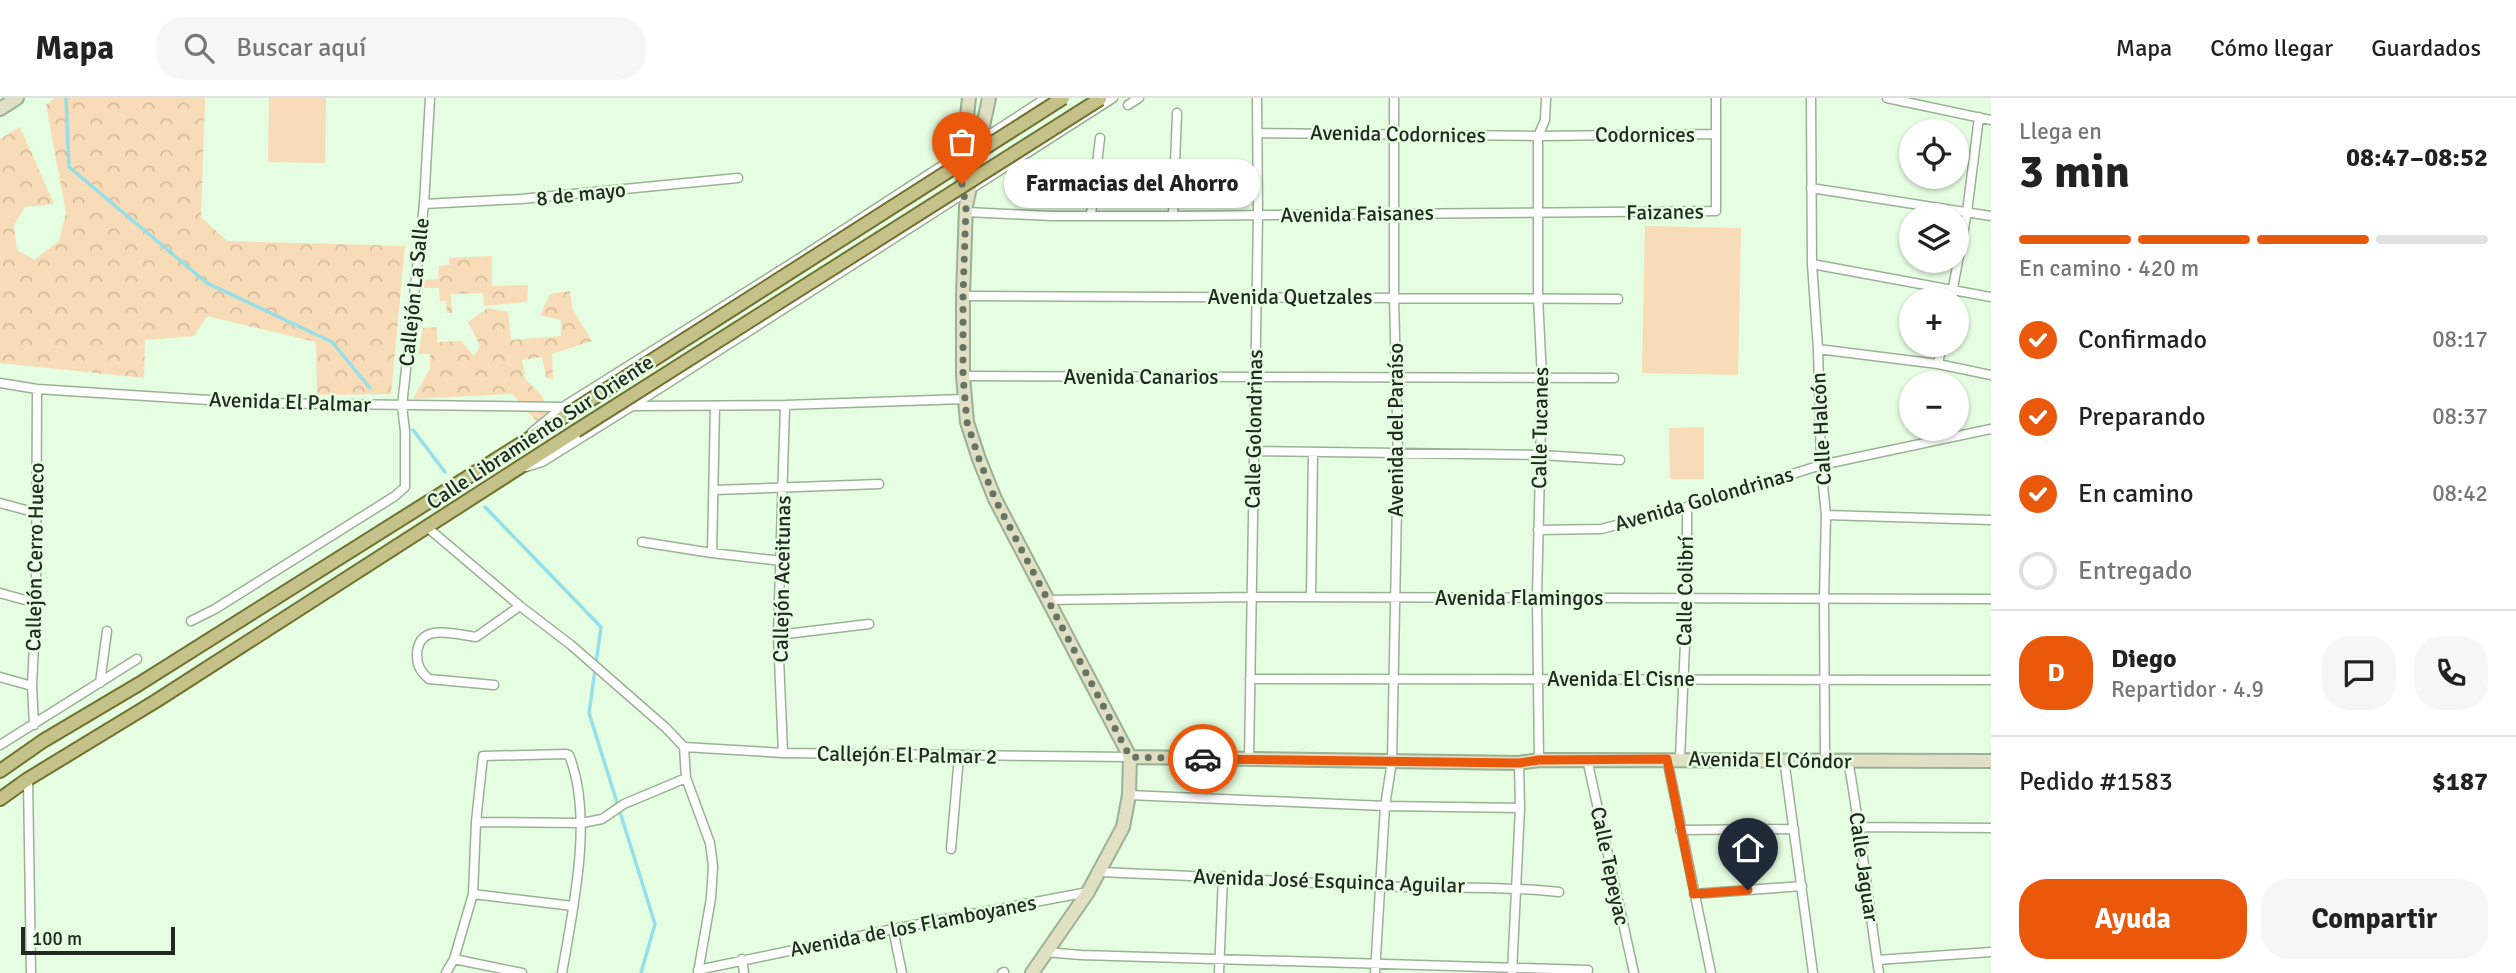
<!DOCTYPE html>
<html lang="es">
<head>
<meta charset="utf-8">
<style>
	:root { --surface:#fff; --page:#f6f6f6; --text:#222; --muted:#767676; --line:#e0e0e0; --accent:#ea580c }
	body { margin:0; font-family:Signika,sans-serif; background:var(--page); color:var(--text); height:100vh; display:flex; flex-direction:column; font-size:26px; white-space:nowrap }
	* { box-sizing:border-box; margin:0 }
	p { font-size:23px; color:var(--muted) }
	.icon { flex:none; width:38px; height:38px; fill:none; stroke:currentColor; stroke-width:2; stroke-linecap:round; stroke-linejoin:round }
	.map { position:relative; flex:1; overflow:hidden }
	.panel { display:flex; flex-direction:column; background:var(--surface); width:525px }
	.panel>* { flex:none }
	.tools { position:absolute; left:1899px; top:21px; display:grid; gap:14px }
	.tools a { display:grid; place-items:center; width:70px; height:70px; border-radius:50%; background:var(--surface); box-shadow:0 2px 5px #0004; font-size:35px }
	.scale { position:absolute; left:21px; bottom:18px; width:154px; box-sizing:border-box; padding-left:7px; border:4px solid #212a20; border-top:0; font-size:19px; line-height:24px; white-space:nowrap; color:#212a20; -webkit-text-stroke:5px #e5fde0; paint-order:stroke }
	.pin { position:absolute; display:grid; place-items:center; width:60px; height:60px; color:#fff; margin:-72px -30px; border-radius:50% 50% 50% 0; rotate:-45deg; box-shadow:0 0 7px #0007 }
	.pin .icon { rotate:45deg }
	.courier { position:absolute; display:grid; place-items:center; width:70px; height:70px; margin:-35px; border:5px solid #ea580c; border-radius:50%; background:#fff; color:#222; box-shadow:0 2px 9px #0007 }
	.bubble { position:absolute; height:49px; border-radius:24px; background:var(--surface); box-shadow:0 2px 5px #0004; font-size:23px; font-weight:700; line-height:49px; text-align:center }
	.headline em { font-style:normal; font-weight:700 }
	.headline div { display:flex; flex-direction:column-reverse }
	.headline { display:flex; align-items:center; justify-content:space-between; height:119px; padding:0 28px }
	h1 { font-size:46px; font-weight:700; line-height:52px }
	.bar { display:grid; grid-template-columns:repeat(4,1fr); gap:10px 7px; align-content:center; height:84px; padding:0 28px }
	.bar i { height:9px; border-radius:5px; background:var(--line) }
	.bar .active { background:var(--accent) }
	.bar p { grid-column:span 4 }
	.line { display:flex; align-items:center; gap:18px; padding:0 28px; border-top:2px solid var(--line) }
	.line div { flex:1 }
	.round { display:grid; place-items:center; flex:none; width:74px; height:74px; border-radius:28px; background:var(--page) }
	ol { padding:0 28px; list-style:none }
	li { display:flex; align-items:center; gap:21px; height:77px }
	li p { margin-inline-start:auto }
	li .icon { padding:7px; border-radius:50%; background:var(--accent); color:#fff; stroke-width:4 }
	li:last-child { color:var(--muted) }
	li i { width:38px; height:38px; border:4px solid var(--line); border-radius:50% }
	.cta { display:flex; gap:14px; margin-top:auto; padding:14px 28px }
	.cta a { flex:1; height:80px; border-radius:28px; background:var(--accent); color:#fff; font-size:28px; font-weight:700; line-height:80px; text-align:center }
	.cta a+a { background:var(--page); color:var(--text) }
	header { display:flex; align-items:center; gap:42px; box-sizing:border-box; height:98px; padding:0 35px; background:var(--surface); border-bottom:2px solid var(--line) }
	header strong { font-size:33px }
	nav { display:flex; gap:38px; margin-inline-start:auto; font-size:24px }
	.search { width:490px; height:63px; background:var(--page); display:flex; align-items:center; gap:18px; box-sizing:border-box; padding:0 24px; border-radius:28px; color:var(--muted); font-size:26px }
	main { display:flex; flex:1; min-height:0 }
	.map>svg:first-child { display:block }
	.grass { fill:#f8dcb7 }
	.forest { fill:url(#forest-crowns) }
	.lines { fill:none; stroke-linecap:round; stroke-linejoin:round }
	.stream { stroke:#95dfe9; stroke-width:3.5 }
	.street-casing { stroke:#9ab196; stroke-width:11 }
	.secondary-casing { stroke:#9ab196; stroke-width:16 }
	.primary-casing { stroke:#717230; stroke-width:16 }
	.street { stroke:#fff; stroke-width:8 }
	.secondary { stroke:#e1e0c4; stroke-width:12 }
	.primary { stroke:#c4c288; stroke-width:12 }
	.primary-bridge-casing { stroke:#717230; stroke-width:16; stroke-linecap:butt }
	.primary-bridge { stroke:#c4c288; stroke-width:12 }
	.done { stroke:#667463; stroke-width:7; stroke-dasharray:0 12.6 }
	.route { stroke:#ea580c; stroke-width:9 }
	.labels { text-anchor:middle; stroke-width:5; stroke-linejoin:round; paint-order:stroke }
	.street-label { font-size:21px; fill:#212a20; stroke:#e5fde0 }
</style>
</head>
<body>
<header>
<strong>Mapa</strong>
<div class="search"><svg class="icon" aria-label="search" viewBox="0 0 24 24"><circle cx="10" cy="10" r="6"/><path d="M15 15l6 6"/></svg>Buscar aquí</div>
<nav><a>Mapa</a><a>Cómo llegar</a><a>Guardados</a></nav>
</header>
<main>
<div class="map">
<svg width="1991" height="875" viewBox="0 0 1991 875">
	<defs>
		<pattern id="forest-crowns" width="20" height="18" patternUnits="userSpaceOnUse" patternTransform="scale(1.75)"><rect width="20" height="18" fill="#f8dcb7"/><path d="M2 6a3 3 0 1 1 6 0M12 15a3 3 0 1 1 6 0" fill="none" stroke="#d4bd9d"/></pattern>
	</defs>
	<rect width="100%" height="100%" fill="#e5fde0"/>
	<path class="grass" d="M269,0H326L325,65L268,64Z
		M1645,128L1741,130L1738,277L1642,275Z
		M1704,329V381H1670L1669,330Z"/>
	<path class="forest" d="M55,0H205L201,119L227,143L405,148L391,296L317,297L316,244L207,218L194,238L145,242L144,280L0,265V41L20,29L54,106L25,109L14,127L17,152L34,162L59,143L66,115L46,7Z
		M492,158V188L528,187L527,204L484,208L483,195L451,196L452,215H447L446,203H440L439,190H424V182L438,181L439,168L449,167V160Z
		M570,193L572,210L592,243L552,256L553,281L546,280L542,259L522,262L525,281L542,298L549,317L536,323L512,296L413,301L430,270V256H418L423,230L437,229V244L461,243L474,258L480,248L468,224L488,210L508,214L511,242L561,238V222L540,217L550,196Z"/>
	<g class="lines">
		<path class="stream" d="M66,0L69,69L207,185L332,244L370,290
			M413,332L445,374
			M485,409L601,529L589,615L655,826L641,875"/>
		<defs>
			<path id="street" d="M1811,0L1812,166L1818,251L1821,367L1826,417L1824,500L1825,662
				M1887,0L1991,22
				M1128,7L1139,0
				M1257,35L1538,38L1716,36V0
				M1811,90L1991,118
				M424,106L521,101L738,80
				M966,114L1052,118H1173L1716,113V36
				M1091,117L1100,40
				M1173,118L1177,15
				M1812,166L1991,199
				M963,198L1618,201
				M1951,201L1967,114L1979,19
				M1818,251L1938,266L1991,277
				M1938,266L1942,247
				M963,278L1614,280
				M0,285L37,291L255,305L563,309
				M635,308L785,307L964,301
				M532,334L563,309L797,162L1046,0
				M1252,353L1541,357L1620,362
				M526,369L542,364L632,308L1113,0
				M714,392L879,386
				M0,405L37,415
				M1826,417L1991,422
				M428,430L520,508L571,547L666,630L684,649L686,680L710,745L713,768L711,800L698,875
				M1538,432L1601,431L1687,409L1821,367L1991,331
				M642,444L712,455L782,463
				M712,455L715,308
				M0,495L36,505
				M1311,499L1313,354
				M1047,502L1252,499L1991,501
				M191,523L215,511L395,398L405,389V333L402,308L424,106L430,0
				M778,537L869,526
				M0,579L32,588
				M1250,581L1991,582
				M100,585L107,533
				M494,587L429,581C421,574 417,568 417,557C418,524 453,536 476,539L520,508
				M34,627L32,588L36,505L37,291
				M0,647L137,561
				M684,649L783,655L1130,659
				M783,655L778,537L785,307
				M1587,661L1634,875
				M1667,661L1711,875
				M1680,661L1687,499V409
				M1784,661L1813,875
				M1249,662L1258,117L1257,0
				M1539,662L1537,501L1542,280L1538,199V38L1545,22L1546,0
				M1848,662C1861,733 1868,804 1879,875
				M28,681L31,875
				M1129,697L1385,708L1520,710
				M476,724L582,725L602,721L624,706L686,680
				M1860,729L1991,730
				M1680,732L1794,731
				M951,751L959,658
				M1098,774C1191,777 1284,784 1377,788C1438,791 1498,787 1559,794
				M473,796L573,808
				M1694,796L1802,788
				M893,831L902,875
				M1045,854L1081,857L1588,872
				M454,861L522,875
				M742,861L744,875
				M1877,862L1991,854
				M698,872L893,831L1088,794
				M446,875L454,861L473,796L476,724L483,658L566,656L569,657C594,719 573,810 562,875
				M1002,875L1004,874
				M1219,875L1223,778
				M1375,875L1385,708L1392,663L1398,356L1394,199V0
				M1512,875L1520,710L1519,665"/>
			<path id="secondary" d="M989,0L966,108L963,198V278L967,324L979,361L995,401L1130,659L1129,697L1123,729L1088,794L1032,875
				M0,11L17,0
				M964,97L962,62L969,0
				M1130,659L1519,665L1539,662L1991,663"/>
			<path id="primary" d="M0,673L43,643L139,586L565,318
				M0,701L28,681L156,603L576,333"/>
		</defs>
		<use href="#street" class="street-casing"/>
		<use href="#secondary" class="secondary-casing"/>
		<use href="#primary" class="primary-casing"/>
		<use href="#street" class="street"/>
		<use href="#secondary" class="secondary"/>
		<use href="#primary" class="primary"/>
		<defs>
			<path id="primary-bridge" d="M565,318L1063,0
				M576,333L1100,1"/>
		</defs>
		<use href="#primary-bridge" class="primary-bridge-casing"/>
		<use href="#primary-bridge" class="primary-bridge"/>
	</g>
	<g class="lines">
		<path class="done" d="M962,86L966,108L963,198V278L967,324L979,361L995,401L1130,659L1203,661"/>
		<path class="route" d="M1203,661L1519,665L1539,662L1667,661L1694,796L1748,792"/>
	</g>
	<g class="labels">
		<g class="street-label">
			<text transform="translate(1398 36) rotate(1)" y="7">Avenida Codornices</text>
			<text x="1645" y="44">Codornices</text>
			<text transform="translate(581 96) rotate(-6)" y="7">8 de mayo</text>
			<text transform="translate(1665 114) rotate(-1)" y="7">Faizanes</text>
			<text transform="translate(1357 116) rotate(-1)" y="7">Avenida Faisanes</text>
			<text transform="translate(414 194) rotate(-84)" y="7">Callejón La Salle</text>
			<text x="1290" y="206">Avenida Quetzales</text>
			<text x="1141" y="286">Avenida Canarios</text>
			<text transform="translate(290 304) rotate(2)" y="7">Avenida El Palmar</text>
			<text transform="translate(1540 330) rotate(-89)" y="7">Calle Tucanes</text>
			<text transform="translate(1254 331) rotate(-89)" y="7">Calle Golondrinas</text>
			<text transform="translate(1821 331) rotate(-93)" y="7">Calle Halcón</text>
			<text transform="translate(1396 332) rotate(-90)" y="7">Avenida del Paraíso</text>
			<text transform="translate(540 334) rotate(-33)" y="7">Calle Libramiento Sur Oriente</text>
			<text transform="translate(1704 401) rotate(-16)" y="7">Avenida Golondrinas</text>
			<text transform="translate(35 459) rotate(-89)" y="7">Callejón Cerro Hueco</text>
			<text transform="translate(782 481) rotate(-89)" y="7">Callejón Aceitunas</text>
			<text transform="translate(1685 493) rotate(-89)" y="7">Calle Colibrí</text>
			<text x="1519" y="507">Avenida Flamingos</text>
			<text x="1621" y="588">Avenida El Cisne</text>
			<text transform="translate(907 657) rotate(1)" y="7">Callejón El Palmar 2</text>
			<text transform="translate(1770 662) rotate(1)" y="7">Avenida El Cóndor</text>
			<text transform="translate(1610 768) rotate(78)" y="7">Calle Tepeyac</text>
			<text transform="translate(1864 769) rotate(82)" y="7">Calle Jaguar</text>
			<text transform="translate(1329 783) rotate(2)" y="7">Avenida José Esquinca Aguilar</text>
			<text transform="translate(913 828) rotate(-11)" y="7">Avenida de los Flamboyanes</text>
		</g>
	</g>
</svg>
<div class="tools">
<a><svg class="icon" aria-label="locate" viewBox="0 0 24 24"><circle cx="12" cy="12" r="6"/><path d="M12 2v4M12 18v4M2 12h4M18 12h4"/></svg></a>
<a><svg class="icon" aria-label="layers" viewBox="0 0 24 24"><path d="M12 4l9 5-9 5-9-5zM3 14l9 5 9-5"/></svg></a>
<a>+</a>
<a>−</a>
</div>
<div class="scale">100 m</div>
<div class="pin" style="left:962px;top:86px;background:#ea580c"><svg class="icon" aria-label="bag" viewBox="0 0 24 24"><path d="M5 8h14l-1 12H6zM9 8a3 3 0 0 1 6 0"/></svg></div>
<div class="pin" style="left:1748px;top:792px;background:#1f2937"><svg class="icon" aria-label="home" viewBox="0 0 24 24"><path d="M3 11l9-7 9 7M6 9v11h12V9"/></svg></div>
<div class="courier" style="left:1203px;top:661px"><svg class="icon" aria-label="car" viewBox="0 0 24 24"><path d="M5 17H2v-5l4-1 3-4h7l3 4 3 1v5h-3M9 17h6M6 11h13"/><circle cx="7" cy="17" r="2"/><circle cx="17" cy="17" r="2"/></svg></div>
<div class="bubble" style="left:1004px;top:61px;width:256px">Farmacias del Ahorro</div>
</div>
<section class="panel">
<div class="headline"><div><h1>3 min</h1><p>Llega en</p></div><em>08:47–08:52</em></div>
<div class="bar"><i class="active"></i><i class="active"></i><i class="active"></i><i></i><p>En camino · 420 m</p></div>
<ol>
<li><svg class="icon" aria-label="check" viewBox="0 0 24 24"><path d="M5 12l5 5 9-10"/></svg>Confirmado<p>08:17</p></li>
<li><svg class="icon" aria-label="check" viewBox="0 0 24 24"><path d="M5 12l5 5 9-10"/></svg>Preparando<p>08:37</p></li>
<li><svg class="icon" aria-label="check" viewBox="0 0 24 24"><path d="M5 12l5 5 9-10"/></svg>En camino<p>08:42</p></li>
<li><i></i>Entregado</li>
</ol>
<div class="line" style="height:126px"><b class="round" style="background:var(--accent);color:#fff">D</b><div><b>Diego</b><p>Repartidor · 4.9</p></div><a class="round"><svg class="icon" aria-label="chat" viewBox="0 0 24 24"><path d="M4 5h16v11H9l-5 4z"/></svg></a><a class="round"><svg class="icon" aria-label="phone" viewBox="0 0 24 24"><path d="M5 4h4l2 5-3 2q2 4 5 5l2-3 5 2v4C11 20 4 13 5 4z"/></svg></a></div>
<div class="line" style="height:91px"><div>Pedido #1583</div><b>$187</b></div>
<div class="cta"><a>Ayuda</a><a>Compartir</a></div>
</section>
</main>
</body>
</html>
